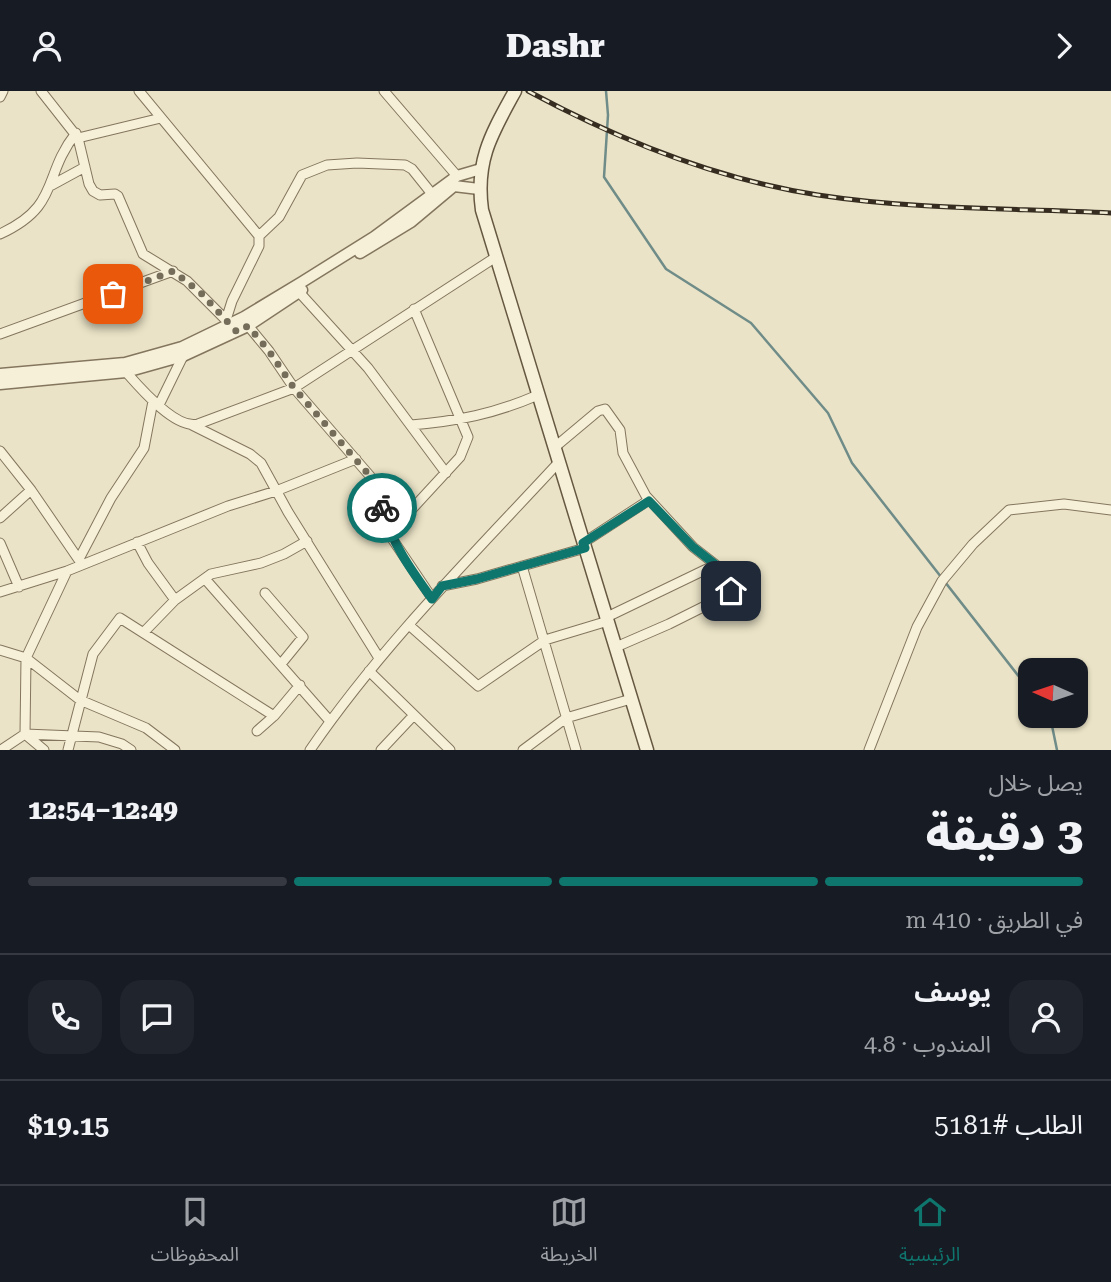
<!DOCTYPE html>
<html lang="ar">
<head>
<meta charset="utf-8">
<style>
	:root { --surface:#171b24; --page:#20242c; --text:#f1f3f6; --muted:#9ea1a6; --line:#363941; --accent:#0f766e }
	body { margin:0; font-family:"Roboto Serif","Noto Sans Arabic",serif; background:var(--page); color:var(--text); direction:rtl; height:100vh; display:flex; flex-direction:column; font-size:26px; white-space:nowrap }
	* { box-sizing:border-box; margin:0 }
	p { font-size:23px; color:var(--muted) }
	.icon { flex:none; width:38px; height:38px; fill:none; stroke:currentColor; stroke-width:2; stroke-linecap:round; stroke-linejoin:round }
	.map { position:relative; height:659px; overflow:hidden; direction:ltr }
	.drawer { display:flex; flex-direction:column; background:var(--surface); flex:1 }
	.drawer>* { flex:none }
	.needle { width:46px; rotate:273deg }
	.controls { position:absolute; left:1018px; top:567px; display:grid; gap:14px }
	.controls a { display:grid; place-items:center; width:70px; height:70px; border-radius:14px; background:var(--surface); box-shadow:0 2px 5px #0004; font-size:35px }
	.pin { position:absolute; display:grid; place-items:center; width:60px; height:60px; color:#fff; margin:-30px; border-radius:14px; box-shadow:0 4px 10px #0006 }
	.courier { position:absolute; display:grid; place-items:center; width:70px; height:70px; margin:-35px; border:5px solid #0f766e; border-radius:50%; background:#fff; color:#222; box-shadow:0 2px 9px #0007 }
	.summary em { font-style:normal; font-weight:800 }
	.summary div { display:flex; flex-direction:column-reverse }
	.summary { display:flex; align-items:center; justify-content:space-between; height:119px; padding:0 28px }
	h1 { font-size:46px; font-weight:800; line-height:52px }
	.bar { display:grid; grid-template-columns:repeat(4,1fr); gap:10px 7px; align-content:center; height:84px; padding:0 28px }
	.bar i { height:9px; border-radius:5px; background:var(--line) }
	.bar .current { background:var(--accent) }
	.bar p { grid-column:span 4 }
	.line { display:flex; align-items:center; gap:18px; padding:0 28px; border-top:2px solid var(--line) }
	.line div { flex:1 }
	.round { display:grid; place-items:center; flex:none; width:74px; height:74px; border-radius:21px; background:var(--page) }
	header { display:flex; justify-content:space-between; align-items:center; height:91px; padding:0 28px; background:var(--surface); font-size:32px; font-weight:800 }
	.tab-bar { display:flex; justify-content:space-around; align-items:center; height:98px; border-top:2px solid var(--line); background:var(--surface); font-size:19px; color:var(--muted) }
	.tab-bar a { display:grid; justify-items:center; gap:4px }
	.tab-bar .current { color:var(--accent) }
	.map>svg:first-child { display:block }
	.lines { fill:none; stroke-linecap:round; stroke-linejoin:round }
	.stream { stroke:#6f8c88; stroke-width:2.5 }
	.minor-casing { stroke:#84765e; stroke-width:11 }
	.tertiary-casing { stroke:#84765e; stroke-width:13 }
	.secondary-casing { stroke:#665841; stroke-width:15 }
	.minor { stroke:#f6f0d9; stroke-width:9 }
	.tertiary { stroke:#f6f0d9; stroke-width:10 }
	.secondary { stroke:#f6f0d9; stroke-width:12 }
	.rail-casing { stroke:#362d20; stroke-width:5 }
	.rail { stroke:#f2edd6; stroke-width:2.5; stroke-dasharray:8; stroke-linecap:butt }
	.done { stroke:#756d5a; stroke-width:7; stroke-dasharray:0 12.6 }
	.route { stroke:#0f766e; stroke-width:9 }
</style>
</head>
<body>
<header><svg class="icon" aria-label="forward" viewBox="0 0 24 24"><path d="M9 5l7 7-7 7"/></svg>Dashr<svg class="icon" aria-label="person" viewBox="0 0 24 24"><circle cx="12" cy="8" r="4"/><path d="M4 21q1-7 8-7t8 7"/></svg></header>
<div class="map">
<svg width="1111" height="659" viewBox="0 0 1111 659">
	<rect width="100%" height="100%" fill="#eae3c7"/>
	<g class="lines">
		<path class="stream" d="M606,0L608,24L604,86L666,178L751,232L828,322L852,372L1031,601
			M1050,625L1057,659"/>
		<defs>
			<path id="minor" d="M41,0L78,47L89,93L93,100L100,104L115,103L118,105L143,163L187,190L233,236
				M139,0L259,145V155L232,210L226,229
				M384,0L457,85
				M0,6L3,0
				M78,47L161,27
				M52,94L85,76
				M0,143C61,115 42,85 76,42
				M259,145L279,126L302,84L327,74L357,72L405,74L412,78L432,103
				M299,201L368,277L446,382
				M245,231L269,260L294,297L370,385L389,443L432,507
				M0,243L173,180
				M126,281C140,297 176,339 198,333L294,297L496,166
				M159,314L183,265
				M192,334L250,363L261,372L288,421L379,567
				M411,334C458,330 494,323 538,304
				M555,356L598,320L605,318L620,339L623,362L646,405L693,456L725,481L731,492V500L725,505L669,533L616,556
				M0,360L31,399L81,472
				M0,427L31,399
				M389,443L460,366L468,346L414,218
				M137,451L148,472L175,509
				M0,452L19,496
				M583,452L649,409
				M79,468L111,407L144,357L153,310
				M522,475L576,659
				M206,489L329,629
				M442,495L477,488L585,457
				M0,501L67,480L228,415L276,400L356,368
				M265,502L303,546L281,573
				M607,526L715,474
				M410,535L478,595L545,549L608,530
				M144,541L175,509L211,483L261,472L284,463L307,450
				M0,559L26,567L80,609L146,637L175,659
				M369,580L450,659
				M257,640L274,625L300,594
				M25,643L26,567L67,480
				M25,643L44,659
				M1,659L25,643L99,646L122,653L131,659
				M68,659L93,563L120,527L274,625
				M310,659C382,554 473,464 559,371
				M381,659L413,625
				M523,659L566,627L631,608
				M869,659L917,536L942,490L973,453L1009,419L1064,413L1111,419"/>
			<path id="tertiary" d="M360,162L411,131L454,95L479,98
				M0,283L125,272L182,256L244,226L302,191L374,146L457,85L481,78
				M0,293L126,281L183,265L248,235L302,199"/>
			<path id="secondary" d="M515,0C492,42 475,69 482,119L647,659"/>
		</defs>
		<use href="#minor" class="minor-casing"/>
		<use href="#tertiary" class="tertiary-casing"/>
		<use href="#secondary" class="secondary-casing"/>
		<use href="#minor" class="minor"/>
		<use href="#tertiary" class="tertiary"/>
		<use href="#secondary" class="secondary"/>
		<defs>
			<path id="rail" d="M528,0C619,49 715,88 818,104C915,119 1014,117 1111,122"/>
		</defs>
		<use href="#rail" class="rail-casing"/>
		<use href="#rail" class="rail"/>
	</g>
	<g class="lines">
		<path class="done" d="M113,203L173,180L201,202L237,241L248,235L269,260L294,297L370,385L382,417"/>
		<path class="route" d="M382,417C391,451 411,479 432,508L442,495L477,488L585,457L583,452L649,410L693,456L725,481L732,492L731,500"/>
	</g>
</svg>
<div class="controls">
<a><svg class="needle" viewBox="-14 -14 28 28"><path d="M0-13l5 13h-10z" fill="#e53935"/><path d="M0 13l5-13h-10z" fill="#9ea1a6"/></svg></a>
</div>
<div class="pin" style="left:113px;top:203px;background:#ea580c"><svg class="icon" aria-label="bag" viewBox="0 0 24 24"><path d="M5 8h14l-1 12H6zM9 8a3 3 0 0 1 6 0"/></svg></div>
<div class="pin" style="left:731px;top:500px;background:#1f2937"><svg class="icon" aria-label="home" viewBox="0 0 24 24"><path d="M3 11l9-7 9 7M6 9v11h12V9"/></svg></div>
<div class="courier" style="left:382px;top:417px"><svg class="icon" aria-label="bike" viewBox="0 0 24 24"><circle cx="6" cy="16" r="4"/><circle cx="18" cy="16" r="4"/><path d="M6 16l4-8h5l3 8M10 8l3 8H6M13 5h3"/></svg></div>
</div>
<section class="drawer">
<div class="summary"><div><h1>3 دقيقة</h1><p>يصل خلال</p></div><em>12:49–12:54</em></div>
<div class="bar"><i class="current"></i><i class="current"></i><i class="current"></i><i></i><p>في الطريق · 410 m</p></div>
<div class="line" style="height:126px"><a class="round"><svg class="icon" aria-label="person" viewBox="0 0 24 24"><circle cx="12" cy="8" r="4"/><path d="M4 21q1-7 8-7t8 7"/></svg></a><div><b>يوسف</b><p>المندوب · 4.8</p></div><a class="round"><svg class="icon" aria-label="chat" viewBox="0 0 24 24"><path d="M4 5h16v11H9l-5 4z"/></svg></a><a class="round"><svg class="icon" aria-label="phone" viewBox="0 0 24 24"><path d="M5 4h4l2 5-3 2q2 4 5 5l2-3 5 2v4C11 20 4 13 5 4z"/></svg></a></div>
<div class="line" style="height:91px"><div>الطلب #5181</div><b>$19.15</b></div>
</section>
<nav class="tab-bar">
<a class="current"><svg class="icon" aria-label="home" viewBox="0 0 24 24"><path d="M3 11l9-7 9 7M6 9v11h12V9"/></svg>الرئيسية</a>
<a><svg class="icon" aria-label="map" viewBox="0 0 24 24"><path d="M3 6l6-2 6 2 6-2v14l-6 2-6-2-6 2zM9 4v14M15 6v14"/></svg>الخريطة</a>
<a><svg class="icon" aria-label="saved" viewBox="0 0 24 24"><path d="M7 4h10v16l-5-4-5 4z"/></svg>المحفوظات</a>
</nav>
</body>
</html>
